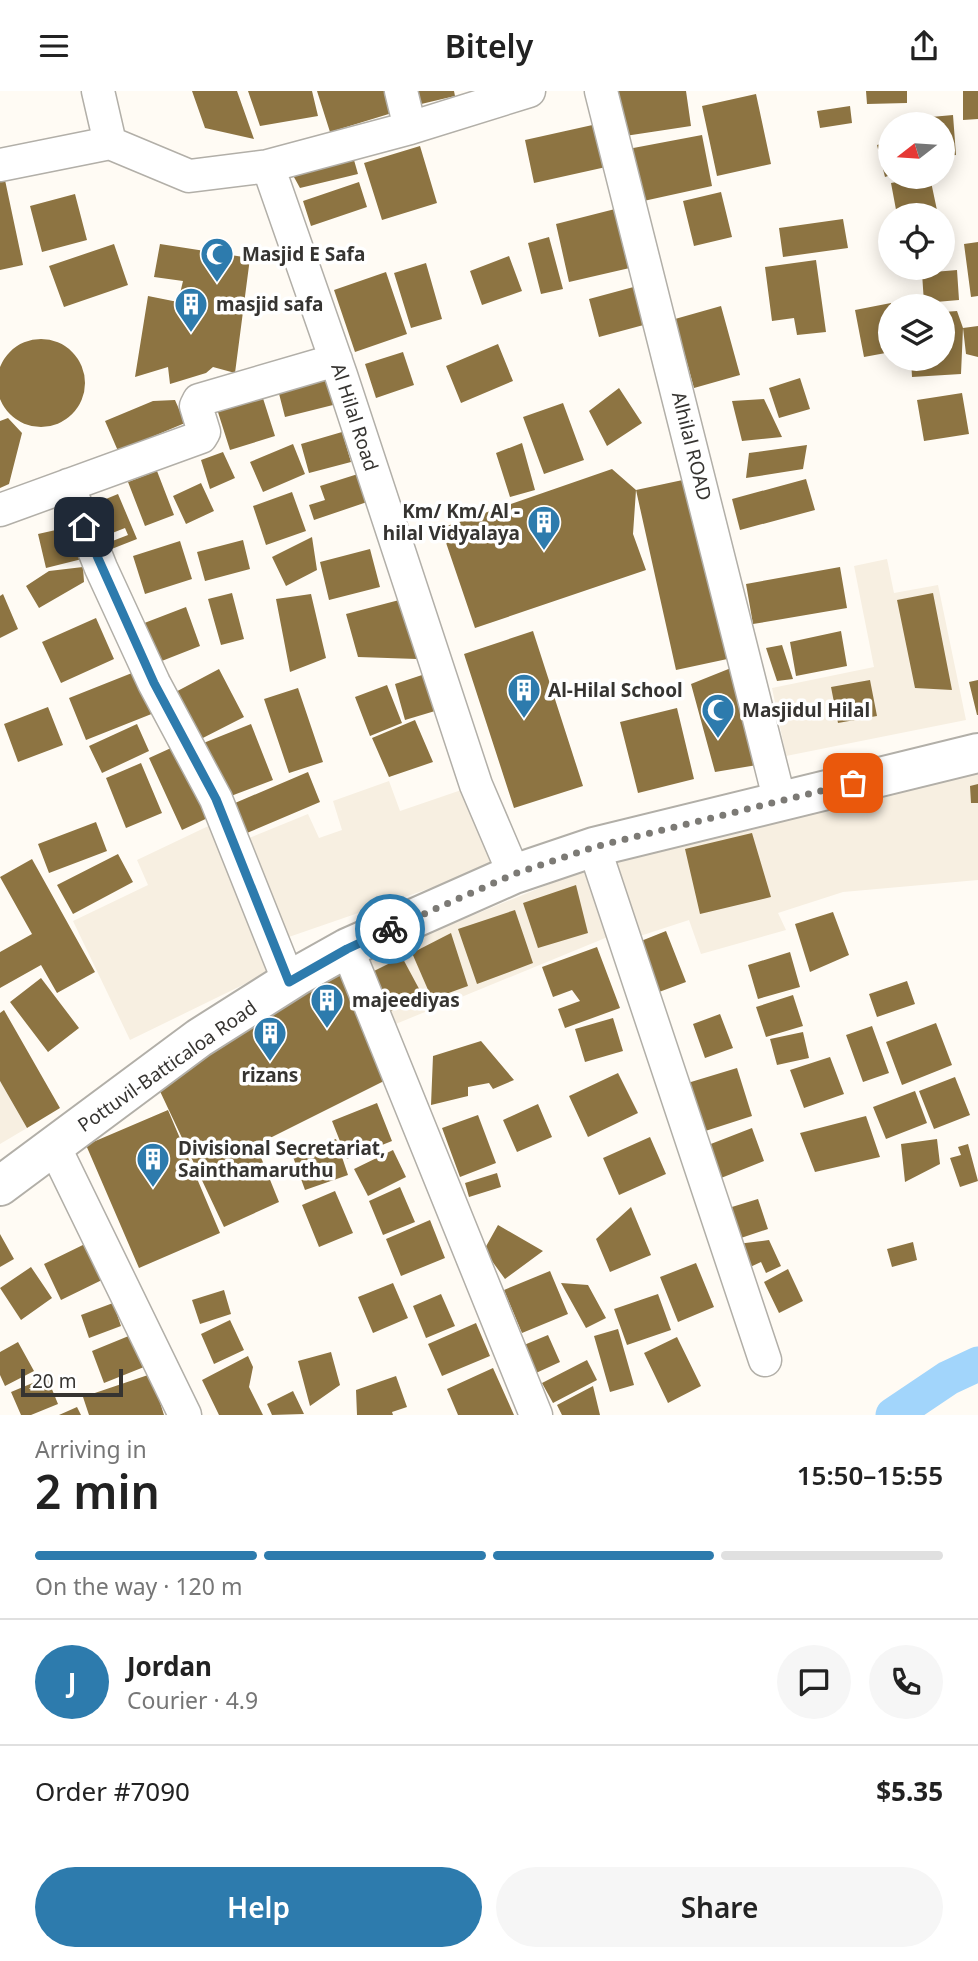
<!DOCTYPE html>
<html lang="en">
<head>
<meta charset="utf-8">
<style>
	:root { --surface:#fff; --page:#f6f6f6; --text:#222; --muted:#767676; --line:#e0e0e0; --accent:#2d7bad }
	body { margin:0; font-family:"Noto Sans",sans-serif; background:var(--page); color:var(--text); height:100vh; display:flex; flex-direction:column; font-size:26px; white-space:nowrap }
	* { box-sizing:border-box; margin:0 }
	p { font-size:23px; color:var(--muted) }
	.icon { flex:none; width:38px; height:38px; fill:none; stroke:currentColor; stroke-width:2; stroke-linecap:round; stroke-linejoin:round }
	.map { position:relative; height:1324px; overflow:hidden }
	.side { display:flex; flex-direction:column; background:var(--surface); flex:1 }
	.side>* { flex:none }
	.needle { width:46px; rotate:253deg }
	.buttons { position:absolute; left:878px; top:21px; display:grid; gap:14px }
	.buttons a { display:grid; place-items:center; width:77px; height:77px; border-radius:50%; background:var(--surface); box-shadow:0 4px 18px #0003; font-size:35px }
	.scale { position:absolute; left:21px; bottom:18px; width:102px; box-sizing:border-box; padding-left:7px; border:4px solid #363431; border-top:0; font-size:19px; line-height:24px; white-space:nowrap; color:#363431; -webkit-text-stroke:5px #fff; paint-order:stroke }
	.pin { position:absolute; display:grid; place-items:center; width:60px; height:60px; color:#fff; margin:-30px; border-radius:14px; box-shadow:0 4px 10px #0006 }
	.courier { position:absolute; display:grid; place-items:center; width:70px; height:70px; margin:-35px; border:5px solid #2d7bad; border-radius:50%; background:#fff; color:#222; box-shadow:0 2px 9px #0007 }
	.summary em { font-style:normal; font-weight:600 }
	.summary div { display:flex; flex-direction:column-reverse }
	.summary { display:flex; align-items:center; justify-content:space-between; height:119px; padding:0 35px }
	h1 { font-size:46px; font-weight:600; line-height:52px }
	.bar { display:grid; grid-template-columns:repeat(4,1fr); gap:10px 7px; align-content:center; height:84px; padding:0 35px }
	.bar i { height:9px; border-radius:5px; background:var(--line) }
	.bar .selected { background:var(--accent) }
	.bar p { grid-column:span 4 }
	.line { display:flex; align-items:center; gap:18px; padding:0 35px; border-top:2px solid var(--line) }
	.line div { flex:1 }
	.round { display:grid; place-items:center; flex:none; width:74px; height:74px; border-radius:37px; background:var(--page) }
	.button { display:flex; gap:14px; margin-top:auto; padding:14px 35px }
	.button a { flex:1; height:80px; border-radius:42px; background:var(--accent); color:#fff; font-size:28px; font-weight:600; line-height:80px; text-align:center }
	.button a+a { background:var(--page); color:var(--text) }
	header { display:flex; justify-content:space-between; align-items:center; height:91px; padding:0 35px; background:var(--surface); font-size:32px; font-weight:600 }
	.map>svg:first-child { display:block }
	.built { fill:#f7efe1 }
	.lines { fill:none; stroke-linecap:round; stroke-linejoin:round }
	.canal { stroke:#a2d5fb; stroke-width:35 }
	.building { fill:#8d7442 }
	.street-casing { stroke:#b2afa8; stroke-width:35 }
	.highway-casing { stroke:#b2afa8; stroke-width:42 }
	.street { stroke:#fff; stroke-width:32 }
	.highway { stroke:#fff; stroke-width:38 }
	.done { stroke:#7c7a75; stroke-width:7; stroke-dasharray:0 12.6 }
	.route { stroke:#2d7bad; stroke-width:9 }
	.labels { text-anchor:middle; stroke-width:7; stroke-linejoin:round; paint-order:stroke }
	.poi-label { font-size:19px; font-weight:bold; fill:#363431; stroke:#fff; text-anchor:start }
	.street-label { font-size:19px; fill:#363431; stroke:#fff }
</style>
</head>
<body>
<header><svg class="icon" aria-label="menu" viewBox="0 0 24 24"><path d="M4 6h16M4 12h16M4 18h16"/></svg>Bitely<svg class="icon" aria-label="share" viewBox="0 0 24 24"><path d="M12 15V3M7 8l5-5 5 5M5 13v7h14v-7"/></svg></header>
<div class="map">
<svg width="978" height="1324" viewBox="0 0 978 1324">
	<rect width="100%" height="100%" fill="#fffbf4"/>
	<path class="built" d="M887,468L894,502L938,494L966,629L786,665L772,597L874,576L854,475Z
		M978,682V789L843,801L778,822L786,839L701,863L689,829L637,846L613,768L889,697Z
		M389,690L400,720L476,694L503,772L283,848L242,750L308,723L319,747L342,739L333,710Z
		M221,729L290,871L130,949L73,830L148,794L137,769Z
		M588,777L610,845L386,937L362,870Z
		M0,990L27,1037L0,1053Z"/>
	<g class="lines">
		<path class="canal" d="M893,1324L948,1287L978,1273"/>
	</g>
	<path class="building" d="M192,0H237L254,48L205,37Z
		M248,0H312L318,25L260,35Z
		M317,0H385L392,22L330,41Z
		M413,0H454L455,5L417,14Z
		M618,0H686L691,35L625,45Z
		M866,0H907V12L867,13Z
		M963,0H978V28L963,29Z
		M756,3L771,73L717,85L702,15Z
		M850,15L852,32L820,37L817,20Z
		M953,24L956,64L943,65V33H920V27Z
		M597,33L606,76L534,92L525,49Z
		M702,44L712,95L639,111L628,58Z
		M891,50V84L885,86L877,54Z
		M420,55L437,112L382,129L364,72Z
		M352,62L358,83L300,97L289,77Z
		M925,86H930L938,124H897L891,92Z
		M5,89L23,174L0,179V90Z
		M359,91L367,116L311,135L303,110Z
		M721,101L732,146L694,155L683,110Z
		M75,103L87,149L42,161L30,115Z
		M619,117L634,176L569,191L556,133Z
		M843,128L848,157L783,166L779,137Z
		M549,146L563,198L541,203L528,152Z
		M978,151V205L971,206L964,153Z
		M114,153L128,194L64,216L49,175Z
		M160,153L250,167L235,282L213,276L206,282L170,293L168,276L135,286L148,205L178,211L183,190L154,186Z
		M509,165L522,200L482,214L470,180Z
		M816,169L826,241L797,244L794,227L772,230L765,176Z
		M426,172L442,228L411,237L394,182Z
		M957,179L959,209L924,212L922,182Z
		M386,181L407,243L355,261L334,199Z
		M641,194L651,232L599,246L589,208Z
		M891,212V261L864,266L855,219Z
		M721,215L740,284L694,297L675,228Z
		M957,220L963,237L961,283L912,286L911,268H943V221Z
		M978,235V266L966,263L963,237Z
		M-3 292a44 44 0 1 1 88 0a44 44 0 1 1-88 0Z
		M498,253L513,290L461,312L446,275Z
		M403,261L414,294L376,307L365,273Z
		M328,277L337,313L285,326L276,291Z
		M800,287L810,318L779,327L769,297Z
		M619,297L642,332L607,355L589,320Z
		M261,301L275,345L230,359L216,315Z
		M962,302L969,343L924,350L917,309Z
		M764,308L782,346L742,350L732,310Z
		M175,309L185,332L118,360L105,330L153,310Z
		M563,312L584,369L544,383L523,326Z
		M8,327L22,342L9,393L0,397V330Z
		M342,341L351,371L309,382L301,353Z
		M522,352L535,399L510,406L496,362Z
		M293,353L305,383L263,401L250,371Z
		M807,354L803,378L746,387L749,362Z
		M223,361L235,387L210,398L201,369Z
		M612,378L636,399L633,443L646,479L475,537L441,437Z
		M157,380L174,424L145,435L128,391Z
		M361,382L370,410L314,429L309,414L325,409L320,395Z
		M692,387L732,567L676,579L636,399Z
		M806,388L815,419L740,439L732,408Z
		M201,392L214,420L186,433L173,405Z
		M292,401L306,440L266,454L253,415Z
		M118,403L137,448L104,461L102,454L128,444L125,437L92,450L79,419Z
		M78,434L86,467L46,477L38,443Z
		M312,446L317,479L286,495L272,466Z
		M243,449L250,478L205,490L197,461Z
		M180,450L192,488L145,503L133,465Z
		M370,458L380,496L329,509L320,471Z
		M83,476L84,491L39,517L26,495L49,480Z
		M840,476L847,517L753,533L746,493Z
		M232,502L244,548L221,554L208,508Z
		M933,502L952,599L915,597L897,509Z
		M3,503L18,538L0,547V505Z
		M311,503L326,567L290,581L276,508Z
		M403,508L417,568L358,566L346,523Z
		M186,516L200,555L149,575L134,536Z
		M96,527L114,568L61,592L42,551Z
		M533,540L583,695L514,717L464,563Z
		M841,540L847,575L796,585L790,551Z
		M782,554L793,588L777,590L766,557Z
		M731,577L757,674L715,681L691,593Z
		M219,578L244,626L193,652L168,605Z
		M137,580L154,622L86,649L69,607Z
		M434,580L445,617L405,629L395,593Z
		M870,589L877,625L838,632L831,596Z
		M978,589V624H977L969,591Z
		M387,594L402,632L370,645L355,606Z
		M298,597L323,671L289,682L264,608Z
		M48,616L63,654L18,671L4,633Z
		M677,617L694,688L638,702L620,631Z
		M415,629L433,671L389,686L372,647Z
		M137,633L149,660L102,682L89,655Z
		M251,633L273,689L223,708L201,653Z
		M182,652L214,724L182,739L149,667Z
		M141,672L162,722L126,737L106,687Z
		M308,681L320,711L247,742L235,712Z
		M978,693V712H971L970,695Z
		M96,731L107,760L49,782L38,753Z
		M752,742L771,806L700,823L685,758Z
		M118,763L133,791L73,823L57,794Z
		M32,768L95,881L57,902L41,874L0,897V861L32,843L0,786Z
		M576,794L588,842L538,857L523,812Z
		M515,819L533,872L477,893L458,838Z
		M833,821L849,864L810,881L795,833Z
		M666,840L686,891L651,904L631,854Z
		M451,842L468,895L432,908L412,862Z
		M597,856L620,917L565,937L558,918L580,910L572,899L553,906L542,876Z
		M790,861L800,896L758,908L748,874Z
		M402,866L424,907L417,919L407,912L387,922L368,883Z
		M347,877L392,986L256,1054L279,1111L224,1136L158,996L234,939Z
		M41,887L79,937L48,961L10,911Z
		M907,890L915,913L877,926L869,903Z
		M793,904L803,935L766,946L756,916Z
		M4,919L60,1017L27,1037L0,990V922Z
		M720,923L733,957L705,967L693,933Z
		M613,927L623,960L585,971L575,938Z
		M936,932L952,974L902,994L886,951Z
		M872,935L889,982L863,991L846,944Z
		M803,941L809,967L777,974L770,948Z
		M481,950L514,989L493,998L489,992L468,996V1005L431,1014L433,965Z
		M830,966L844,1003L804,1017L790,979Z
		M737,977L752,1025L696,1043L681,994Z
		M618,982L638,1022L588,1046L569,1005Z
		M955,986L970,1024L934,1038L919,1000Z
		M915,1000L927,1032L886,1048L873,1016Z
		M377,1012L392,1050L347,1068L332,1030Z
		M538,1013L552,1046L517,1061L503,1029Z
		M168,1019L220,1142L139,1177L86,1054Z
		M478,1024L496,1072L460,1086L442,1037Z
		M866,1025L880,1066L815,1081L800,1042Z
		M752,1037L764,1070L716,1089L703,1056Z
		M650,1046L666,1083L619,1104L603,1067Z
		M336,1048L348,1084L305,1099L292,1063Z
		M937,1048L940,1073L905,1091L901,1053Z
		M968,1053L978,1090L960,1096L950,1067L961,1064L958,1056Z
		M393,1059L406,1086L368,1105L354,1078Z
		M497,1082L501,1096L469,1106L465,1092Z
		M400,1096L415,1131L383,1144L369,1110Z
		M335,1100L353,1142L319,1156L302,1114Z
		M758,1108L768,1138L732,1150L722,1119Z
		M631,1116L651,1164L610,1181L596,1148Z
		M430,1129L445,1167L401,1185L386,1148Z
		M498,1134L543,1160L505,1188L484,1159Z
		M0,1143L14,1168L0,1176Z
		M769,1149L781,1175L766,1182L761,1171L748,1177L737,1153Z
		M89,1151L106,1187L61,1209L44,1173Z
		M913,1151L917,1169L892,1176L887,1158Z
		M696,1172L714,1216L678,1231L660,1186Z
		M31,1176L52,1207L21,1229L0,1197Z
		M788,1178L803,1210L779,1222L764,1191Z
		M550,1180L568,1223L522,1242L504,1199Z
		M393,1192L408,1227L373,1242L358,1206Z
		M561,1192L588,1194L606,1227L586,1237Z
		M224,1199L231,1223L200,1233L192,1209Z
		M441,1203L455,1235L426,1247L413,1215Z
		M658,1203L671,1239L627,1254L614,1218Z
		M113,1212L121,1235L89,1247L81,1224Z
		M230,1229L244,1259L214,1273L201,1243Z
		M476,1232L490,1265L442,1285L428,1253Z
		M618,1238L634,1294L610,1301L594,1245Z
		M136,1242L149,1274L104,1292L92,1260Z
		M548,1244L560,1271L536,1282L524,1254Z
		M677,1246L701,1295L668,1312L644,1262Z
		M18,1251L34,1280L5,1295L0,1284V1261Z
		M331,1261L340,1294L310,1315L298,1270Z
		M248,1265L253,1276L249,1296L263,1324H219L202,1289Z
		M587,1269L597,1289L553,1312L542,1292Z
		M493,1277L514,1324H458L447,1298Z
		M151,1283L164,1324H89L83,1306Z
		M396,1285L407,1316L392,1321L393,1324H357L356,1299Z
		M47,1286L58,1313L31,1324H21L11,1301Z
		M593,1295L600,1324H562L557,1314Z
		M293,1300L304,1323L272,1324L267,1313Z
		M77,1316L81,1324H59Z"/>
	<g class="lines">
		<defs>
			<path id="street" d="M98,0L110,52L189,85L268,75L341,284L476,694L514,783
				M401,0L410,37
				M601,0L780,711
				M0,74L110,52
				M268,75L410,37L529,0
				M68,394L101,477L154,592L216,708L289,891
				M0,419L201,346L204,341L196,315L199,309L336,269
				M594,756L765,1269
				M347,857L536,1324
				M54,1055L185,1324"/>
			<path id="highway" d="M0,1095L199,947L297,885L347,857L514,783L594,756L978,662"/>
		</defs>
		<use href="#street" class="street-casing"/>
		<use href="#highway" class="highway-casing"/>
		<use href="#street" class="street"/>
		<use href="#highway" class="highway"/>
	</g>
	<g class="lines">
		<path class="done" d="M390,838L514,783L594,756L853,692"/>
		<path class="route" d="M84,436L154,592L216,708L289,891L347,858L390,838"/>
	</g>
	<defs>
		<symbol id="mosque-pin" viewBox="-11 -11 22 30"><path d="M0 17L-7.5 6A9.5 9.5 0 1 1 7.5 6Z" fill="#2d7bad" stroke="#fff"/><path d="M3.5-4.9A6 6 0 1 0 3.5 4.9A5 5 0 1 1 3.5-4.9Z" fill="#fff"/></symbol>
		<symbol id="building-pin" viewBox="-11 -11 22 30"><path d="M0 17L-7.5 6A9.5 9.5 0 1 1 7.5 6Z" fill="#2d7bad" stroke="#fff"/><path d="M-4-6H4V6H1V3H-1V6H-4ZM-2.5-4.3h1.7v1.8h-1.7ZM.8-4.3h1.7v1.8H.8ZM-2.5-1h1.7V.8h-1.7ZM.8-1h1.7V.8H.8Z" fill="#fff"/></symbol>
	</defs>
	<g fill-rule="evenodd">
		<use href="#mosque-pin" x="198" y="144" width="38" height="52"/>
		<use href="#building-pin" x="172" y="194" width="38" height="52"/>
		<use href="#building-pin" x="525" y="412" width="38" height="52"/>
		<use href="#building-pin" x="505" y="580" width="38" height="52"/>
		<use href="#mosque-pin" x="699" y="600" width="38" height="52"/>
		<use href="#building-pin" x="308" y="890" width="38" height="52"/>
		<use href="#building-pin" x="251" y="923" width="38" height="52"/>
		<use href="#building-pin" x="134" y="1049" width="38" height="52"/>
	</g>
	<g class="labels">
		<g class="poi-label">
			<text x="242" y="170">Masjid E Safa</text>
			<text x="216" y="220">masjid safa</text>
			<text x="520" y="427" text-anchor="end">Km/ Km/ Al -<tspan x="520" dy="22">hilal Vidyalaya</tspan></text>
			<text x="548" y="606">Al-Hilal School</text>
			<text x="742" y="626">Masjidul Hilal</text>
			<text x="352" y="916">majeediyas</text>
			<text x="270" y="991" text-anchor="middle">rizans</text>
			<text x="178" y="1064">Divisional Secretariat,<tspan x="178" dy="22">Sainthamaruthu</tspan></text>
		</g>
		<g class="street-label">
			<text transform="translate(355 326) rotate(72)" y="7">Al Hilal Road</text>
			<text transform="translate(692 355) rotate(76)" y="7">Alhilal ROAD</text>
			<text transform="translate(167 975) rotate(-35)" y="7">Pottuvil-Batticaloa Road</text>
		</g>
	</g>
</svg>
<div class="buttons">
<a><svg class="needle" viewBox="-14 -14 28 28"><path d="M0-13l5 13h-10z" fill="#e53935"/><path d="M0 13l5-13h-10z" fill="#767676"/></svg></a>
<a><svg class="icon" aria-label="locate" viewBox="0 0 24 24"><circle cx="12" cy="12" r="6"/><path d="M12 2v4M12 18v4M2 12h4M18 12h4"/></svg></a>
<a><svg class="icon" aria-label="layers" viewBox="0 0 24 24"><path d="M12 4l9 5-9 5-9-5zM3 14l9 5 9-5"/></svg></a>
</div>
<div class="scale">20 m</div>
<div class="pin" style="left:853px;top:692px;background:#ea580c"><svg class="icon" aria-label="bag" viewBox="0 0 24 24"><path d="M5 8h14l-1 12H6zM9 8a3 3 0 0 1 6 0"/></svg></div>
<div class="pin" style="left:84px;top:436px;background:#1f2937"><svg class="icon" aria-label="home" viewBox="0 0 24 24"><path d="M3 11l9-7 9 7M6 9v11h12V9"/></svg></div>
<div class="courier" style="left:390px;top:838px"><svg class="icon" aria-label="bike" viewBox="0 0 24 24"><circle cx="6" cy="16" r="4"/><circle cx="18" cy="16" r="4"/><path d="M6 16l4-8h5l3 8M10 8l3 8H6M13 5h3"/></svg></div>
</div>
<section class="side">
<div class="summary"><div><h1>2 min</h1><p>Arriving in</p></div><em>15:50–15:55</em></div>
<div class="bar"><i class="selected"></i><i class="selected"></i><i class="selected"></i><i></i><p>On the way · 120 m</p></div>
<div class="line" style="height:126px"><b class="round" style="background:var(--accent);color:#fff">J</b><div><b>Jordan</b><p>Courier · 4.9</p></div><a class="round"><svg class="icon" aria-label="chat" viewBox="0 0 24 24"><path d="M4 5h16v11H9l-5 4z"/></svg></a><a class="round"><svg class="icon" aria-label="phone" viewBox="0 0 24 24"><path d="M5 4h4l2 5-3 2q2 4 5 5l2-3 5 2v4C11 20 4 13 5 4z"/></svg></a></div>
<div class="line" style="height:91px"><div>Order #7090</div><b>$5.35</b></div>
<div class="button"><a>Help</a><a>Share</a></div>
</section>
</body>
</html>
